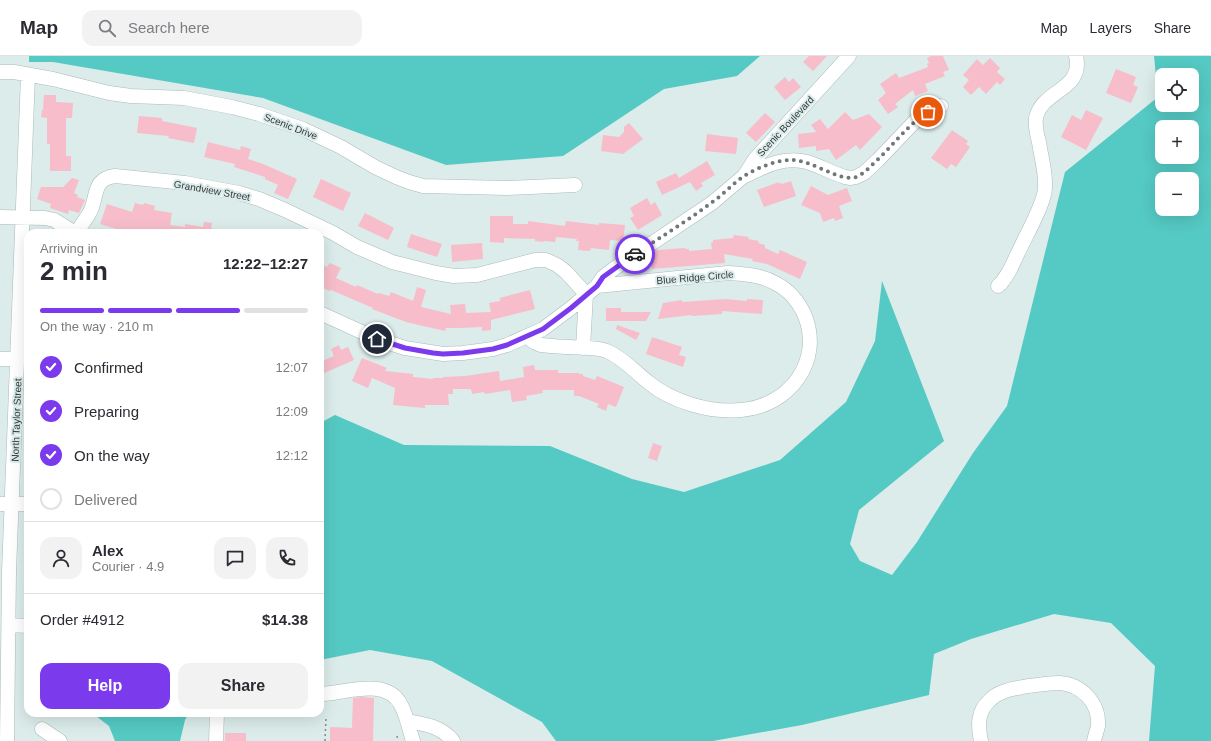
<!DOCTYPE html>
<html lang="en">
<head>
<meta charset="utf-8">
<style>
	:root { --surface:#fff; --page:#f2f2f3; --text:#2b2b33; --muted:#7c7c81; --line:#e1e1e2; --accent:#7c3aed }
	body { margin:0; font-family:Arial,sans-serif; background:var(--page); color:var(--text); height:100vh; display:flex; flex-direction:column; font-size:15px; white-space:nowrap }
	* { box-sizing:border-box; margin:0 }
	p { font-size:13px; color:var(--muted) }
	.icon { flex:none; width:22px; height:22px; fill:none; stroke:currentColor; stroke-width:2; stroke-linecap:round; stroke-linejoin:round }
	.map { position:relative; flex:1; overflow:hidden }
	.drawer { position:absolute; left:24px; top:173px; width:300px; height:488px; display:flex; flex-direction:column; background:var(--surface); border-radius:12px; box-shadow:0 4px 16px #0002 }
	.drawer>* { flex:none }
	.controls { position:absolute; left:1155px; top:12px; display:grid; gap:8px }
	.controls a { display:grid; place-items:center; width:44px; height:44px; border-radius:8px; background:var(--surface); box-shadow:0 4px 16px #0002; font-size:20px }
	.pin { position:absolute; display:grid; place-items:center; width:34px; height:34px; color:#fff; margin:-17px; border:2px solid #fff; border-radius:50%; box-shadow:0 1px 4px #0007 }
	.courier { position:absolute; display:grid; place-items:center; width:40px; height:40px; margin:-20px; border:3px solid #7c3aed; border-radius:50%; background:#fff; color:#222; box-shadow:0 1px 5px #0007 }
	.headline em { font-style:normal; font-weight:700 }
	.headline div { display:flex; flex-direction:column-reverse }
	.headline { display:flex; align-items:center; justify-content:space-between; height:68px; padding:0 16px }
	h1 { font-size:26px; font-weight:700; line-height:30px }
	.bar { display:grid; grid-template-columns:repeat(4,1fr); gap:6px 4px; align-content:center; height:48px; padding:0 16px }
	.bar i { height:5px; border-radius:3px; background:var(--line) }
	.bar .active { background:var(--accent) }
	.bar p { grid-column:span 4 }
	.line { display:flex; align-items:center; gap:10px; padding:0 16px; border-top:1px solid var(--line) }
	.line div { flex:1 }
	.round { display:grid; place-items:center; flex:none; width:42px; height:42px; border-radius:12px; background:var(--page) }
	ol { padding:0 16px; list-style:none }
	li { display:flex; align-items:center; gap:12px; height:44px }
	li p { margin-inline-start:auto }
	li .icon { padding:4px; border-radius:50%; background:var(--accent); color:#fff; stroke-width:4 }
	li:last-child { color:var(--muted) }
	li i { width:22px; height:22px; border:2px solid var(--line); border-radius:50% }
	.cta { display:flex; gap:8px; margin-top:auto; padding:8px 16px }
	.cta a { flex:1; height:46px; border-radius:12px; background:var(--accent); color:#fff; font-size:16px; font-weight:700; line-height:46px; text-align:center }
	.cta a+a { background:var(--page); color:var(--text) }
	header { display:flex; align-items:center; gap:24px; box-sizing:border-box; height:56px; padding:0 20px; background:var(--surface); border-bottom:1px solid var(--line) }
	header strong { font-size:19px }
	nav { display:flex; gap:22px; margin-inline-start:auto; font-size:14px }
	.search { width:280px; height:36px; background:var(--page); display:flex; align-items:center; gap:10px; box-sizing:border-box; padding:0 14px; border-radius:12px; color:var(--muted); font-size:15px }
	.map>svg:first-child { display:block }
	.green { fill:#55c9c3; fill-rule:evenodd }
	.building { fill:#f7bdca }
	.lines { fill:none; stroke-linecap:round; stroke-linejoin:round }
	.minor-casing { stroke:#abbbba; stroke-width:15 }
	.path { stroke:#818c8b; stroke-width:1.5; stroke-dasharray:2 3; stroke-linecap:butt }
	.minor { stroke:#fff; stroke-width:14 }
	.done { stroke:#6e7878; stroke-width:4; stroke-dasharray:0 7.2 }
	.route { stroke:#7c3aed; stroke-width:5 }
	.labels { text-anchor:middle; stroke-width:4; stroke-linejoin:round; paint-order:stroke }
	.street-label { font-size:10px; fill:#343a3a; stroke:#dbecea }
</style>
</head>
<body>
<header>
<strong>Map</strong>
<div class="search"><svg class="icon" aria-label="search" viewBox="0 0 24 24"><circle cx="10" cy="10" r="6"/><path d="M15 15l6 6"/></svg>Search here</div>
<nav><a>Map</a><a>Layers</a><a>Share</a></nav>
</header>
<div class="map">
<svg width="1211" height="685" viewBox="0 0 1211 685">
	<rect width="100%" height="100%" fill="#dbecea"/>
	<path class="green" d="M29,0H760L737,20L664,33L563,100L446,109L263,42L53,6H29Z
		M1154,0H1211V685H1149L1155,610L1111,567L1054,558L971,583L934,598L929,639L802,669L713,685H556L542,666L432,605L370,594L320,604V367L335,359L404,389L550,390L632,423L684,436L780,404L846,346L875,285L882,225L944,385L859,454L850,488L860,505L892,519L917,486L973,397L1007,350L1065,116L1158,41ZM1162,19H1192V49H1162ZM1162,71H1192V101H1162ZM1162,123H1192V153H1162Z
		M92,657H189L185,664L180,685H115L109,670Z"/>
	<path class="building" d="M809,0H827L813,15L803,6Z
		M931,0H943L949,14L943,16L945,20L925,28L928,35L915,40L913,34L895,48L898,51L888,58L878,44L886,37L880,28L896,17L899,22L928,11L927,8L929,7L927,2Z
		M990,2L1000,12L997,16L1005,23L1000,29L997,26L986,38L979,31L971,39L963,31L969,24L963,19L977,3L983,9Z
		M1116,13L1136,21L1133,29L1138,31L1131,47L1106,37Z
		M785,21L789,26L793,22L801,31L785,44L774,31Z
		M44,39H56V46L73,47L72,62H66V100H71V115H50V88H47V62L41,61L42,54H43Z
		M1086,54L1103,62L1086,94L1061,81L1072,59L1081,64Z
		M845,56L853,64L869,58L882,71L860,94L856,89L836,104L829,93L816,95V90L799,92L798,78L816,76L811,69L820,63L828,73Z
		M765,57L775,66L756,86L746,77Z
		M139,60L162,62V65L197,72L194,87L168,82L169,80L137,77Z
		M629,67L643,83L623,98L601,95L603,79L619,81L624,76V71Z
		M952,74L968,85L966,88L970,91L956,111L951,108L947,113L931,102Z
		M707,78L738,82L736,98L705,95Z
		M208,86L240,94L241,90L251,93L248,103L263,108L297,123L288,143L274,137L278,129L265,123V121L234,111L235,108L204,101Z
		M707,105L715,119L701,127L703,130L696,135L690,126L662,139L656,126L676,117L679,122Z
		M72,122L79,124L74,137L78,139L77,141L85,144L79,157L69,154L68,158L50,152L51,148L37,143L41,131H63Z
		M321,123L351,137L343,155L313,141Z
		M791,125L796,140L764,151L757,134L779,126V128L781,127L782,128Z
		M811,130L828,139L847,132L852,145L839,150L843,162L835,165L834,162L823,166L820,157L801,149Z
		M647,142L651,149L655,146L662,159L638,174L630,162L634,160L630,152Z
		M135,147L143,149L144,147L155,150L154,154L172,157L170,169L185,171V168L203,171L204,166L212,167L211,172L213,173V177H129L100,168L107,148L132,156Z
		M365,157L394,172L388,184L358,170Z
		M490,160H513V168H528V165L565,170L566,165L599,169V167L625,169L623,185L610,184L609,194L591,192L590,195L578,194L579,185H576L577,183L556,181L555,186L544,185L543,186L535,185V183L504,182V187L490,186Z
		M411,178L442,188L437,201L407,191Z
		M734,179L749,181L748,183L759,185L758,187L765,189V192L778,198L780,194L807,206L800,223L767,208L752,205L753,203L724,198L725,207L652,213L651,198L657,194L685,192V193H689V195L712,193L711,187L713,186V184L733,182Z
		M482,187L483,203L452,206L451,189Z
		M330,207L341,212L336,222L356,231L357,229L378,238L379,237L389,240L391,236L413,245L417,231L426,234L421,251L451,258L450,249L465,248L466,257L491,256L489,247L500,245V242L530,234L535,253L491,264V274L482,275V271L460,272H446L445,275L406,266L372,253L373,252L331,234L330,235L320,231V208L327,211Z
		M726,243L747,245V243L763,244L762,258L722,255V258L692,260L691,259L658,263L663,247L682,244V246Z
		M606,252H621V256H651L646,265H606Z
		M617,269L640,277L636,284L616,273Z
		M652,281L682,291L679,299L686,301L683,311L646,298Z
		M339,289L341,294L348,291L354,304L322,318L320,313V306L334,300L331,293Z
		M362,302L387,312L385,315L413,318V321L433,323V322H443V321L465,320L499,315L500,325L524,321L523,311L534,309L535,314H558V317H579V318H583V320L595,324L597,320L624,331L616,351L608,348L606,355L597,351L599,348L579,340H574V334H542L543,337L526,340L527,344L512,346L510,334L485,338L484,336L472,338L471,333H453V338H448L449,349H425V352L393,349L395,332L372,322L368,332L352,325Z
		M653,387L662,390L657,405L648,402Z
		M361,641L374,642L373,685H330V671L352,672L353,642Z
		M225,677H246V685H225Z"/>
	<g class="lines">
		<defs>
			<path id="minor" d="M0,16H14L53,23L109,37L131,40L184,42L232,51L259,58L303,73L341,91L375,111L396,121L409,126L423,130L507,132L575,129
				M745,120C765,110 784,100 807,106C820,110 832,117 845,121L851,122L856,121L864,117L878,104L919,61L928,56L941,50
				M0,161L45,162L54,164L75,177
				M76,177C81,170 86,163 90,156C98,140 92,123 115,120L185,127L239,137L259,143L285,154L333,177L357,191L392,206L436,217L454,220L477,219L535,204H546L557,209L566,216L586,238L583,292
				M998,230C1000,228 1003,226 1004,223C1010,216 1013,207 1017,199C1024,183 1045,147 1045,132C1046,116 1041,101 1039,86C1037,79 1035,70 1036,62C1042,33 1084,35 1076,0
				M320,257L377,283L405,292L443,298L463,297L493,293L507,289L543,273L571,252L597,230L603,221L615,212L712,147L744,120L755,103L849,0
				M528,281L534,286L541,289C551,290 561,291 571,291C582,292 596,291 607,295C623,302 634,315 648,326C672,346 710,357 741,354C789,350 823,306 805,260C799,246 789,234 775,227C761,219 744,218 728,217L597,230
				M0,303H18
				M0,448H28
				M9,569L28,570
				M320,638C344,638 386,620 401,649C407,660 409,673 413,685
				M407,665C424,668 441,670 453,685
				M42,673L60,685
				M7,685L9,516L28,19
				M216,685L217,657
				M981,685C978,671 977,656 989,645C999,634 1014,633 1028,630C1038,629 1049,627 1059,627C1081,628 1100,647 1098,670C1097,675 1095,680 1094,685"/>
		</defs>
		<use href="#minor" class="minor-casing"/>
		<path class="path" d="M397,680L398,685
			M325,685L326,662"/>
		<use href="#minor" class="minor"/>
	</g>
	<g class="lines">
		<path class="done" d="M635,198C661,181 687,165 711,147C723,139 732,128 744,120C757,112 774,105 789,104C810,102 840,127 856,121C863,118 868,113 873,108C892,91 907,69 928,56"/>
		<path class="route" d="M377,283L405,292L433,297L443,298L463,297L493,293L507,289L543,273L571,252L597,230L603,221L635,198"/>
	</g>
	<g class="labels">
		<g class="street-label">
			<text transform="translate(291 70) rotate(21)" y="4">Scenic Drive</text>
			<text transform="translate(785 70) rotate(-47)" y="4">Scenic Boulevard</text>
			<text transform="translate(212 134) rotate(10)" y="4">Grandview Street</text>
			<text transform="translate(695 221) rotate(-5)" y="4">Blue Ridge Circle</text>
			<text transform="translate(16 364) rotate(-88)" y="4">North Taylor Street</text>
		</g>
	</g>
</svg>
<div class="controls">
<a><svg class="icon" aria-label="locate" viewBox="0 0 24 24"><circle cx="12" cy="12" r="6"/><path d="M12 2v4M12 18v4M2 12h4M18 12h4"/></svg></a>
<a>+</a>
<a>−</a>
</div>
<div class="pin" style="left:928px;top:56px;background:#ea580c"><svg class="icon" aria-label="bag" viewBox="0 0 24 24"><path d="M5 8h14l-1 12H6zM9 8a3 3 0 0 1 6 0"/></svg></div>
<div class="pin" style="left:377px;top:283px;background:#1f2937"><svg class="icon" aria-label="home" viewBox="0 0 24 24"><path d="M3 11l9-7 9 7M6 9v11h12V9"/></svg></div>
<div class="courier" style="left:635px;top:198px"><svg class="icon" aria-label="car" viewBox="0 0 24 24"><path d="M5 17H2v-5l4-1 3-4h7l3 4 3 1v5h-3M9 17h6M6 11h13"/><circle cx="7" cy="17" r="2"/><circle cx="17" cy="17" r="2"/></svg></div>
<section class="drawer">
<div class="headline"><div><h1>2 min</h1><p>Arriving in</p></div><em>12:22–12:27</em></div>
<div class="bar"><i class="active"></i><i class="active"></i><i class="active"></i><i></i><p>On the way · 210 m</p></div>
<ol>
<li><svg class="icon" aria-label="check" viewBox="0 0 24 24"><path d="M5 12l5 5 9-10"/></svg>Confirmed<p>12:07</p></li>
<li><svg class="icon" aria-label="check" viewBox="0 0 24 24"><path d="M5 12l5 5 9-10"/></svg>Preparing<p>12:09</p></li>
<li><svg class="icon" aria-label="check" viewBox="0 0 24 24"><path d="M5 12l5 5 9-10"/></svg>On the way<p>12:12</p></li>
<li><i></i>Delivered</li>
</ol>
<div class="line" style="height:72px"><a class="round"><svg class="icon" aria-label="person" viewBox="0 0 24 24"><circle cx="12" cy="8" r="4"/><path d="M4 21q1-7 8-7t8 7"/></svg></a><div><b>Alex</b><p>Courier · 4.9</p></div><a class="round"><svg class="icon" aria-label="chat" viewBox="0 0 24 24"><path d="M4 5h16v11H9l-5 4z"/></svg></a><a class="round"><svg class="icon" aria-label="phone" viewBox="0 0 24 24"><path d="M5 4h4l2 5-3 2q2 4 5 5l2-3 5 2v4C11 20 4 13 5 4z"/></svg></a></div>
<div class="line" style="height:52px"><div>Order #4912</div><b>$14.38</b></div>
<div class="cta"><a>Help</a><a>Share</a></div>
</section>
</div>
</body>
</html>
